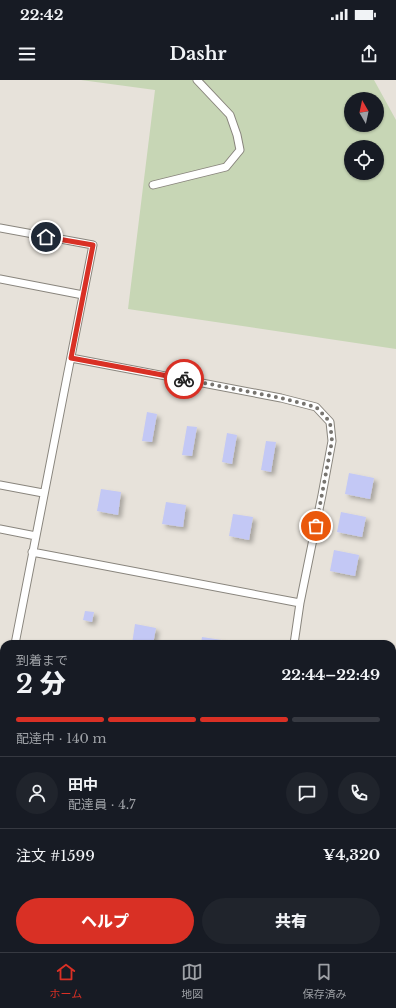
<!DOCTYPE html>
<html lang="ja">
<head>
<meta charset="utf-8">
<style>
	:root { --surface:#171b24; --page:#20242c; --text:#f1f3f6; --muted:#9ea1a6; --line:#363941; --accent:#d93025 }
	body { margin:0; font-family:"Libre Baskerville","Noto Sans JP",serif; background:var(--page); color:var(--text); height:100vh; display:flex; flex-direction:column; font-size:15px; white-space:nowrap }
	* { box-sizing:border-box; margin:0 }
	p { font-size:13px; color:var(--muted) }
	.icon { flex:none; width:22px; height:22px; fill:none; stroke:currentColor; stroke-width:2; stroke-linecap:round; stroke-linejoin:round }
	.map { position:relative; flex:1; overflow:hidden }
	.panel { position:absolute; left:0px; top:560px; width:396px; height:312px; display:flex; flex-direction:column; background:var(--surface); border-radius:12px 12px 0 0; box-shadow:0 1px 3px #0004 }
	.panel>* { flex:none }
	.needle { width:26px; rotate:351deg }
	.fabs { position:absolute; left:344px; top:12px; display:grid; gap:8px }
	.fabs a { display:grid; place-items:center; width:40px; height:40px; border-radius:50%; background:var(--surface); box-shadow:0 1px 3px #0004; font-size:20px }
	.pin { position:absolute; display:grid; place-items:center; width:34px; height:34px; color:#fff; margin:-17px; border:2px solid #fff; border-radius:50%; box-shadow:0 1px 4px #0007 }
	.courier { position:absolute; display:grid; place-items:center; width:40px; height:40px; margin:-20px; border:3px solid #d93025; border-radius:50%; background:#fff; color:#222; box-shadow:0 1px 5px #0007 }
	.headline em { font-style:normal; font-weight:800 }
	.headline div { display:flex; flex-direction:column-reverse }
	.headline { display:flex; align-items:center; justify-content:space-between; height:68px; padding:0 16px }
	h1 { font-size:26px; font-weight:800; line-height:30px }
	.bar { display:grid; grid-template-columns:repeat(4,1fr); gap:6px 4px; align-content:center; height:48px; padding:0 16px }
	.bar i { height:5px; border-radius:3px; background:var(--line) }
	.bar .selected { background:var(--accent) }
	.bar p { grid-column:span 4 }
	.line { display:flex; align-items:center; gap:10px; padding:0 16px; border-top:1px solid var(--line) }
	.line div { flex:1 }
	.round { display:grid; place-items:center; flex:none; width:42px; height:42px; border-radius:21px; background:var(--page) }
	.button { display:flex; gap:8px; margin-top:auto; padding:8px 16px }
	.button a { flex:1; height:46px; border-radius:24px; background:var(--accent); color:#fff; font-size:16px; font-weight:800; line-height:46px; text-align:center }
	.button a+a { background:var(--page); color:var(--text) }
	.status { display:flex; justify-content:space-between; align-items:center; height:28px; padding:0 20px; background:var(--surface); direction:ltr }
	.status svg { height:11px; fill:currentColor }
	header { display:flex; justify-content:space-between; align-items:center; height:52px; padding:0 16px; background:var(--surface); font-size:18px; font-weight:800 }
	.tab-bar { display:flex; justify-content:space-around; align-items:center; height:56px; border-top:1px solid var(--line); background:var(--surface); font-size:11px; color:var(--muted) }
	.tab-bar a { display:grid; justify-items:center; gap:2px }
	.tab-bar .selected { color:var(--accent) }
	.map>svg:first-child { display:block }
	.green { fill:#c7d6b5; fill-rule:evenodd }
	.building { fill:#c3c8f5; filter:url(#shadow) }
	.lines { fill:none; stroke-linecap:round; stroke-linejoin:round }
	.lane-casing { stroke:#89857d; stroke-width:9 }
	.lane { stroke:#fff; stroke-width:7 }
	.done { stroke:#77746f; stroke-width:4; stroke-dasharray:0 7.2 }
	.route { stroke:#d93025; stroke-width:5 }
</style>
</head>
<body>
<div class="status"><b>22:42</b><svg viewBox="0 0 49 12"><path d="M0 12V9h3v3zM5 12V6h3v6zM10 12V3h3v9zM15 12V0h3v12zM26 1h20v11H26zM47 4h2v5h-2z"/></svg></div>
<header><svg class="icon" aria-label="menu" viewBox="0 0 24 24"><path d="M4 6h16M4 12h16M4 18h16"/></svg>Dashr<svg class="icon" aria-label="share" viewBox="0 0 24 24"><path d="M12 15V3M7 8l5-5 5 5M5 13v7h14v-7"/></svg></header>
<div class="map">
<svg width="396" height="872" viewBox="0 0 396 872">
	<defs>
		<filter id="shadow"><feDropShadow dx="3.5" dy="3.5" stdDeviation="2" flood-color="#0004"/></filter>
	</defs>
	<rect width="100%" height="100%" fill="#e7e2da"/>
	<path class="green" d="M81,0H374L396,40V269L128,229L155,10ZM351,19H377V45H351ZM351,67H377V93H351Z
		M253,868H273L276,872H248Z"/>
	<path class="building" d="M147,332L157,334L152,362L142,361Z
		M187,346L197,347L192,376L182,375Z
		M227,353L237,355L232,384L222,382Z
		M266,361L276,362L271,392L261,390Z
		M349,393L374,398L370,419L345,414Z
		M101,409L121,412L118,435L97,431Z
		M166,422L186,425L183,447L162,444Z
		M341,432L366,437L362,457L337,452Z
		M233,434L253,437L249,460L229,456Z
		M334,470L359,475L355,496L330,491Z
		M85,531L94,532L92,542L83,540Z
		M135,544L156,548L153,564H132Z
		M202,557L222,560V564H201Z
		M396,676V687L392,681V679Z
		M396,785V868L390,872H337L334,868H392V788Z
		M125,868H186L181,872H127Z"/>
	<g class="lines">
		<defs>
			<path id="lane" d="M153,105L226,87L240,70L237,55L230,35L197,0
				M0,148L93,165C67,298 40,431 15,564
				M0,199L83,215
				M71,278L281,318L316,327L330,342L332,361L322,415L300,523L294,564
				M0,405L43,413
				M0,449L36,456
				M32,472L300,523
				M0,642L4,621
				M0,688L4,689
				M392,712L396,718
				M392,749L396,746
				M224,872L229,868"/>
		</defs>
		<use href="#lane" class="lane-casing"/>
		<use href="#lane" class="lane"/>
	</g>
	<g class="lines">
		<path class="done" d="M184,299L281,318L316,327L330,342L332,361L316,446"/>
		<path class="route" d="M46,157L93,165L71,278L184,299"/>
	</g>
</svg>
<div class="fabs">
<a><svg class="needle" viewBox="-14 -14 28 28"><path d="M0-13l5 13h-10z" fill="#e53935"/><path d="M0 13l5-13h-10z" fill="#9ea1a6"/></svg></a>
<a><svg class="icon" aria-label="locate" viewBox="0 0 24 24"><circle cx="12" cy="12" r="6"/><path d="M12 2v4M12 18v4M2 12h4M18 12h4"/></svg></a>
</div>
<div class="pin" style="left:316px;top:446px;background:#ea580c"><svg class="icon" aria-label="bag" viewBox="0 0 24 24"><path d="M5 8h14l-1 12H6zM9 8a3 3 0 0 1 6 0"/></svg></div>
<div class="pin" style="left:46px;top:157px;background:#1f2937"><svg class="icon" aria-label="home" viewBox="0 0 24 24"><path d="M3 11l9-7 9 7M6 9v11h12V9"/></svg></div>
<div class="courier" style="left:184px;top:299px"><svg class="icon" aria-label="bike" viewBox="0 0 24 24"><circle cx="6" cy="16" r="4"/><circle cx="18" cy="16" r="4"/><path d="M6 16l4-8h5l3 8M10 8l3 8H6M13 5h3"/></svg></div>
<section class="panel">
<div class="headline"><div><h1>2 分</h1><p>到着まで</p></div><em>22:44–22:49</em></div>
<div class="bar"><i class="selected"></i><i class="selected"></i><i class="selected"></i><i></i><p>配達中 · 140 m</p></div>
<div class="line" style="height:72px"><a class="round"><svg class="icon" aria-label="person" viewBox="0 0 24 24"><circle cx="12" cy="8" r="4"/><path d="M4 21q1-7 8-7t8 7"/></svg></a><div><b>田中</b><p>配達員 · 4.7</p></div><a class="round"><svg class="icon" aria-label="chat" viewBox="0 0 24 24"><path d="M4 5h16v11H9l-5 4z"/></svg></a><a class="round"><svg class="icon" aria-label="phone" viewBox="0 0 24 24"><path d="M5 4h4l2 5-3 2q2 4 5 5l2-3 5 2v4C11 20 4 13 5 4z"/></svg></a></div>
<div class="line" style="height:52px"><div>注文 #1599</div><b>¥4,320</b></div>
<div class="button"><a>ヘルプ</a><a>共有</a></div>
</section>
</div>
<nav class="tab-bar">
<a class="selected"><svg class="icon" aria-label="home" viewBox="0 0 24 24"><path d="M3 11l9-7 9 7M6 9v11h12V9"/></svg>ホーム</a>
<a><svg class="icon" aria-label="map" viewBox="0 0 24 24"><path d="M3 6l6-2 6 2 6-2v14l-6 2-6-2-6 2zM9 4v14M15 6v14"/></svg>地図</a>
<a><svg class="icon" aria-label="saved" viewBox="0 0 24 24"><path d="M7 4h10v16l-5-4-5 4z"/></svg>保存済み</a>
</nav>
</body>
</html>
